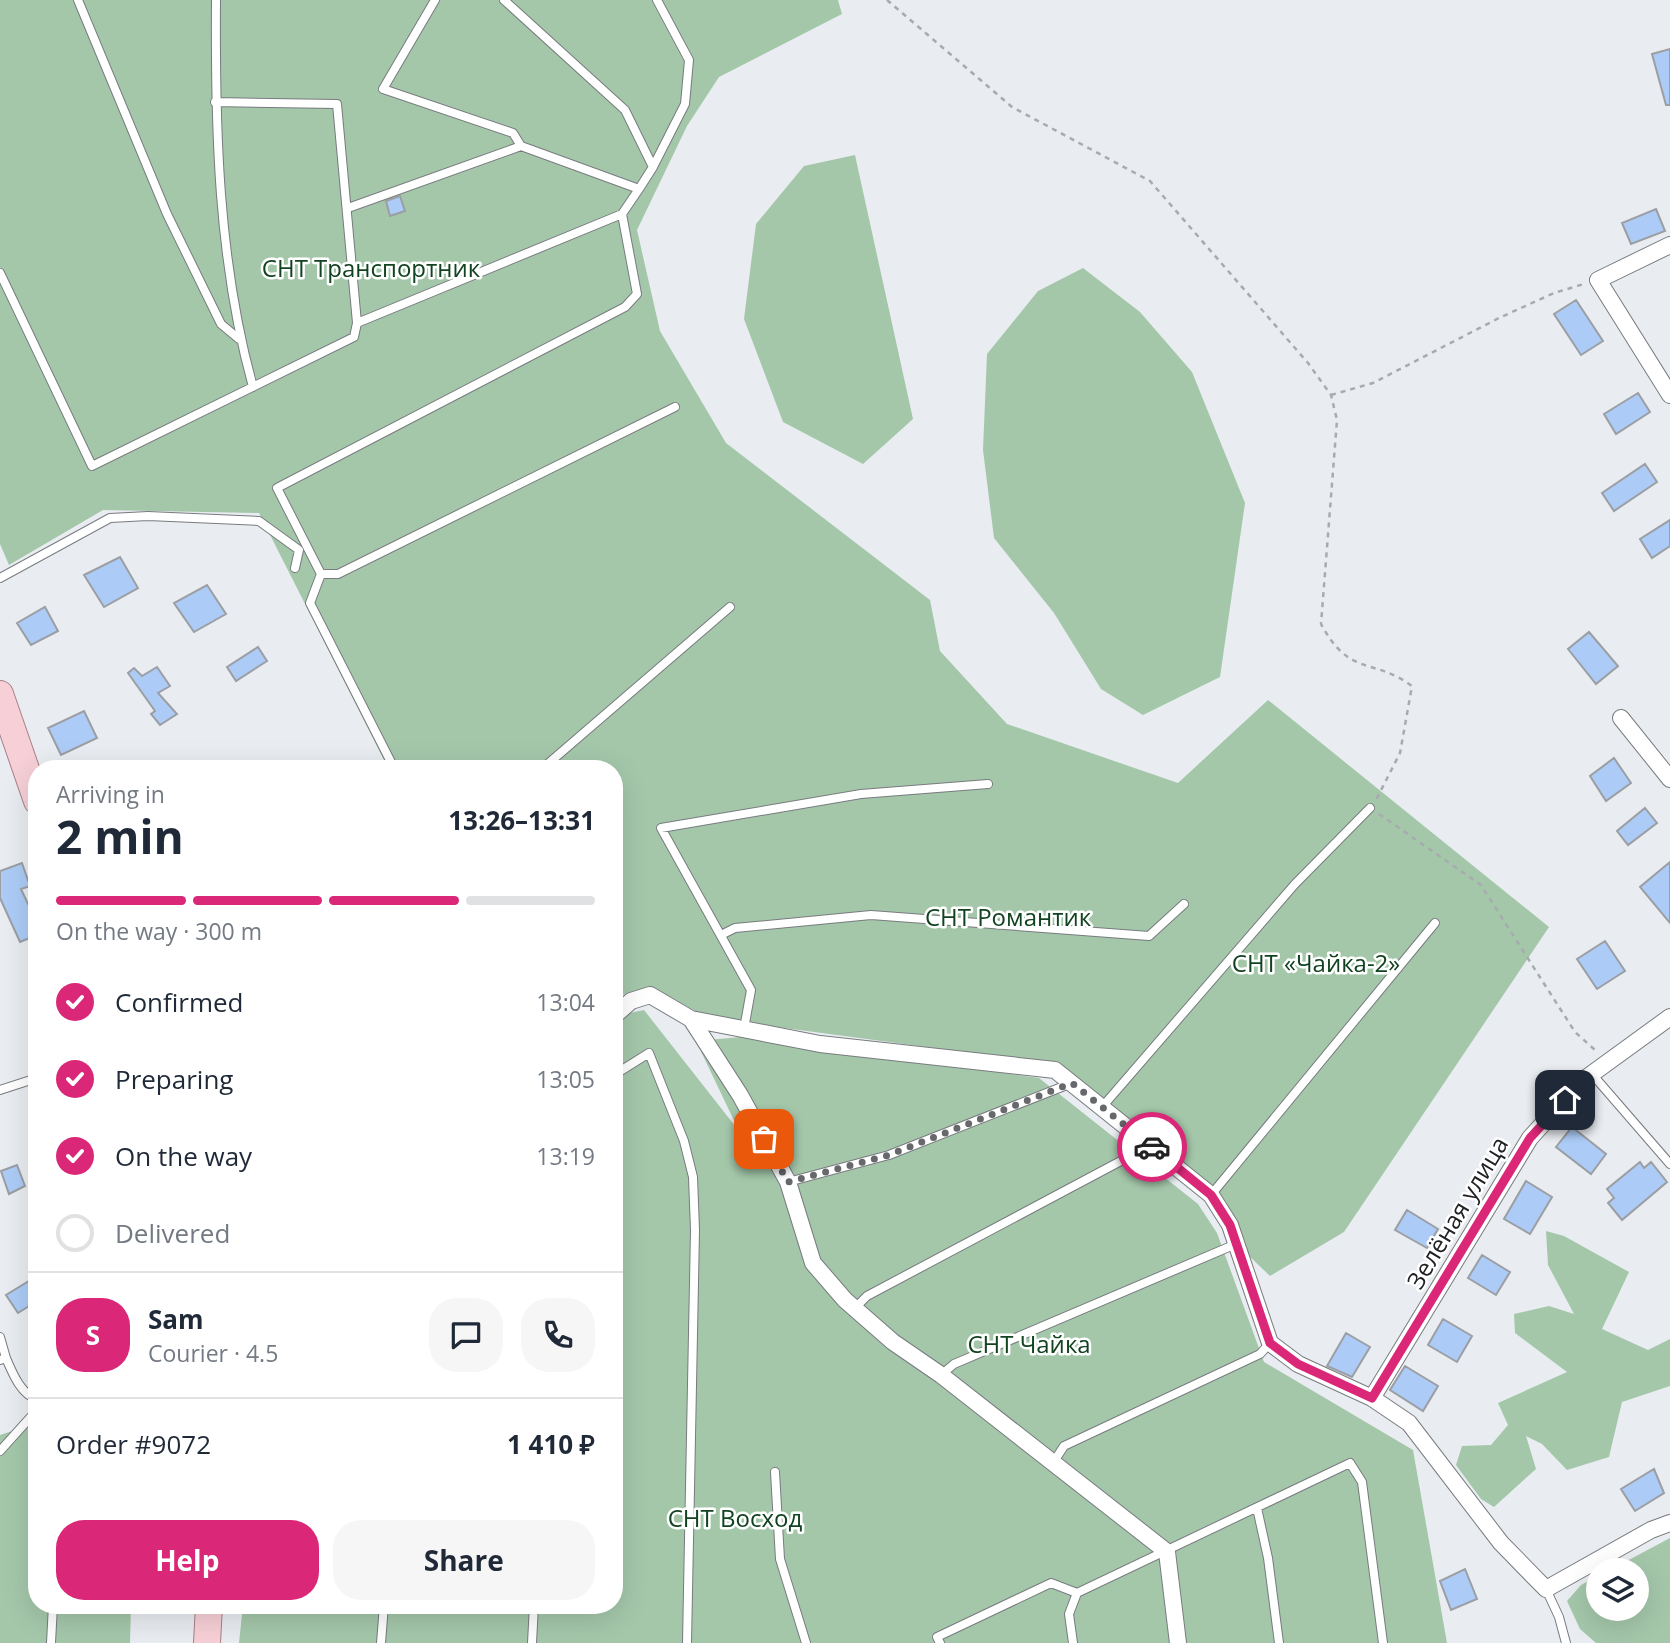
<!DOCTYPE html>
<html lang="en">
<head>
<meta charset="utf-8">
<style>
	:root { --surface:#fff; --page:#f6f6f7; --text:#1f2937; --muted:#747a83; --line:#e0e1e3; --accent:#db2777 }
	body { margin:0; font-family:"Open Sans",sans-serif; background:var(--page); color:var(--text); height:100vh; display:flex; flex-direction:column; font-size:26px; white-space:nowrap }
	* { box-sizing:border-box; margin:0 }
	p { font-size:23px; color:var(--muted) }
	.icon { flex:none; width:38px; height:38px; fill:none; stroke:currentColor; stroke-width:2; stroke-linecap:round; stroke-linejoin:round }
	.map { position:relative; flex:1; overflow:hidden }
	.sheet { position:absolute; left:28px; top:760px; width:595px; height:854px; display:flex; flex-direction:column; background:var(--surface); border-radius:28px; box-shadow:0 7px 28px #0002 }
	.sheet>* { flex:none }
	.controls { position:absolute; left:1586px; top:1558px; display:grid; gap:14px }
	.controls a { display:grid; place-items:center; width:63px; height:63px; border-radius:50%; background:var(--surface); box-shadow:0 7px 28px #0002; font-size:35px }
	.pin { position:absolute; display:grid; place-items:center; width:60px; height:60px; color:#fff; margin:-30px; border-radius:14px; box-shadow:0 4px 10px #0006 }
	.courier { position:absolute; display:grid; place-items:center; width:70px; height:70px; margin:-35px; border:5px solid #db2777; border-radius:50%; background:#fff; color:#222; box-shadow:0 2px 9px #0007 }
	.headline em { font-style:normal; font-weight:700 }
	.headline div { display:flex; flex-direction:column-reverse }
	.headline { display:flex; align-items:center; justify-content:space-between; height:119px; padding:0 28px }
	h1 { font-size:46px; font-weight:700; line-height:52px }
	.bar { display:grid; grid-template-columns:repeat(4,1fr); gap:10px 7px; align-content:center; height:84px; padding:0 28px }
	.bar i { height:9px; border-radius:5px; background:var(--line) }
	.bar .selected { background:var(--accent) }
	.bar p { grid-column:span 4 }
	.line { display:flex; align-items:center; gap:18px; padding:0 28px; border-top:2px solid var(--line) }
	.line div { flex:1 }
	.round { display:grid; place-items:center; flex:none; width:74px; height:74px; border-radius:28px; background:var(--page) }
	ol { padding:0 28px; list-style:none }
	li { display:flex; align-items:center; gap:21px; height:77px }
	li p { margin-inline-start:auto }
	li .icon { padding:7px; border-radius:50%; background:var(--accent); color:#fff; stroke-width:4 }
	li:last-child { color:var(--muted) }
	li i { width:38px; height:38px; border:4px solid var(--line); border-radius:50% }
	.cta { display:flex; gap:14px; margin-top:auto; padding:14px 28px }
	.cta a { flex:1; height:80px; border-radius:28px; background:var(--accent); color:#fff; font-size:28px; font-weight:700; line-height:80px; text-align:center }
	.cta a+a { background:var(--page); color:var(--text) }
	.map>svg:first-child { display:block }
	.green { fill:#a4c7aa }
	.building { fill:#acccf7; stroke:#9b9ea2; stroke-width:2 }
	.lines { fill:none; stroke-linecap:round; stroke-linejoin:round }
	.lane-casing { stroke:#787b7f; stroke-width:10 }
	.street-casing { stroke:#787b7f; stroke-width:18 }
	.primary-casing { stroke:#a87f87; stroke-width:28 }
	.path { stroke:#a7aaae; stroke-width:2.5; stroke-dasharray:5 5; stroke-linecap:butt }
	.lane { stroke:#fff; stroke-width:8 }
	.street { stroke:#fff; stroke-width:16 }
	.primary { stroke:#f7d0d7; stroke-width:26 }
	.done { stroke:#66686b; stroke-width:7; stroke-dasharray:0 12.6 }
	.route { stroke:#db2777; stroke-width:9 }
	.labels { text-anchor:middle; stroke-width:5; stroke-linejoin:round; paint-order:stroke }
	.park-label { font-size:24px; fill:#124320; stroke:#fff }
	.street-label { font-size:24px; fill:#202123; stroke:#fff }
</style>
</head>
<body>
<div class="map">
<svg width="1670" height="1643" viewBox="0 0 1670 1643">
	<rect width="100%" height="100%" fill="#e9edf1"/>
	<path class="green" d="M0,0H838L842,14L719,77L687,126L637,230L660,331L726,443L930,600L940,651L1007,724L1178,783L1268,700L1549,927L1344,1232L1270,1276L1246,1253L1226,1202L1193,1170L1061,1065L733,1021L697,1012L653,987L614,997V768H388L259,513L103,510L9,565L0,544Z
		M855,155L913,419L863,464L783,422L744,319L756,224L804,166Z
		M1083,268L1140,312L1192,372L1245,503L1220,677L1143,715L1101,689L1054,613L994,538L983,450L987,354L1038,291Z
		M644,1010L739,1131L696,1041L741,1037L1039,1078L1198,1204L1217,1233L1264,1362L1413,1450L1447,1643H239L243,1605H614V1023L625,1014Z
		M1546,1231L1564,1236L1629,1272L1602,1329L1648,1350L1670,1339V1386L1622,1402L1609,1457L1567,1470L1542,1444L1526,1436L1536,1469L1494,1507L1481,1499L1456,1465L1462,1446L1491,1445L1508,1425L1498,1403L1567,1372L1515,1333L1514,1314L1549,1306L1574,1314L1548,1265Z
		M37,1423V1605H131L130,1643H0V1435Z
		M1670,1538V1643H1596L1580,1629L1567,1601L1581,1585L1598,1576V1608H1636V1570H1610Z"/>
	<path class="building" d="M1670,49V105H1666L1652,54Z
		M400,196L405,211L390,216L386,201Z
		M1656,209L1665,231L1631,244L1622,223Z
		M1576,300L1603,341L1581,355L1554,314Z
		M1638,393L1650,412L1616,434L1604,414Z
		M1645,464L1657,482L1614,511L1602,493Z
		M1670,520V546L1652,558L1640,539Z
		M120,557L138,588L104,607L84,575Z
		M207,585L226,614L194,632L174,603Z
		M45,607L58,631L31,645L17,623Z
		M1589,632L1618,666L1596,684L1568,649Z
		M258,647L267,661L236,681L227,667Z
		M157,667L170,686L158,693L177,714L160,725L151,714L155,711L128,673L134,668L142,676Z
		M84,711L97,738L61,755L48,728Z
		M1614,758L1631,783L1606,801L1590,776Z
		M1645,808L1657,823L1628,845L1617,831Z
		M1670,862V923L1640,887Z
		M22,863L30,886L21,889L37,923V935L20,942L0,898V871Z
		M1605,941L1625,971L1597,989L1577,959Z
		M1572,1127L1606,1154L1591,1174L1556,1147Z
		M1640,1162L1644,1168L1651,1162L1667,1182L1622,1220L1608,1203L1614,1198L1607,1189Z
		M17,1165L25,1186L9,1194L1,1171Z
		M1526,1181L1552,1197L1530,1234L1504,1219Z
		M1407,1210L1438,1229L1427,1248L1395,1230Z
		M1482,1255L1510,1272L1496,1295L1468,1278Z
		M37,1276V1301L18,1313L6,1295Z
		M1443,1319L1472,1336L1457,1362L1428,1345Z
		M1346,1333L1370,1347L1352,1377L1327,1366Z
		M1405,1366L1438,1386L1423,1411L1390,1390Z
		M1654,1469L1664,1493L1635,1511L1621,1489Z
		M1465,1569L1477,1599L1451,1610L1440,1581Z"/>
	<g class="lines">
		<defs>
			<path id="lane" d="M78,0L167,214L221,324L239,339
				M216,0C215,129 218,261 253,387
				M435,0L383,89L513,133L521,146
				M504,0L625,110L653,167L639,189
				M215,102L337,104L357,323
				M653,167L685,104L689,60L657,0
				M0,273L92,466L354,337L357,323L622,214L639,189L521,146L348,208
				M321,574H338L675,407
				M0,578L110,518L148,516L259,521L299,550L295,568
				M394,768L310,603L321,574L277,488L625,307L637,294L622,214
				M543,768L730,607
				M721,935L735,928L871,915L1149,936L1184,904
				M744,1029L751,990L661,828L861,794L988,784
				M1592,1074L1670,1164
				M614,1075L649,1053L684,1141L693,1177L695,1230L687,1643
				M0,1090L37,1078
				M1103,1106L1295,884L1370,808
				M788,1182L889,1155L1072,1083
				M1211,1195L1435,923
				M855,1308L867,1296L1149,1146
				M0,1337L6,1358
				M0,1360L6,1358C12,1372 21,1395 37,1399
				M941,1375L954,1364L1236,1244
				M0,1451L37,1410
				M1053,1463L1064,1446L1260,1354L1270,1343
				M775,1472L780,1559L806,1643
				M1257,1508L1268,1558L1279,1643
				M1546,1589L1559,1617L1566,1643
				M51,1643L53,1605
				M381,1643L384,1605
				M532,1643L534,1605
				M940,1643L937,1637L1051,1583L1077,1593L1350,1463L1362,1482L1383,1643
				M1073,1643L1069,1614L1077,1593"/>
			<path id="street" d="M1670,245L1598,280L1670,395
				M1621,718L1670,779
				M614,1016L631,1001L650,995L691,1019L820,1044L1055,1070L1211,1195L1230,1225L1270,1343L1298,1364L1372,1398L1409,1423L1501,1543L1546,1589L1651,1530L1670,1523
				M691,1019L740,1095L788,1182L813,1263L845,1300L893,1342L941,1375L1167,1552L1178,1643
				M1372,1398L1530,1138L1582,1081L1670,1017"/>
			<path id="primary" d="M0,694L37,801
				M207,1643L209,1605"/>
		</defs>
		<use href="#lane" class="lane-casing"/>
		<use href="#street" class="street-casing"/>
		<use href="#primary" class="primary-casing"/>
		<path class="path" d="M887,0L1012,107L1150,181L1308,363L1331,395L1337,420L1321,624C1350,678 1373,657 1412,686L1400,753L1376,800
			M1331,395L1373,383L1499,318L1554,293L1584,284
			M1379,814L1481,885L1575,1032L1595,1050"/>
		<use href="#lane" class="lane"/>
		<use href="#street" class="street"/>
		<use href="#primary" class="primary"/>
	</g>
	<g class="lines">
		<path class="done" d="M764,1139L788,1182L889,1155L1072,1083L1152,1147"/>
		<path class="route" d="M1152,1147L1211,1195L1230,1225L1270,1343L1298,1364L1372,1398L1530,1138L1565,1100"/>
	</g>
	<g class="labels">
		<g class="park-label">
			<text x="371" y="277">СНТ Транспортник</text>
			<text x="1008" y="926">СНТ Романтик</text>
			<text x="1316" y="972">СНТ «Чайка-2»</text>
			<text x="1029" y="1353">СНТ Чайка</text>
			<text x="735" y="1527">СНТ Восход</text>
		</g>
		<g class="street-label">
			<text transform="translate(1458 1213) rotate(-59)" y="8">Зелёная улица</text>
		</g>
	</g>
</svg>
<div class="controls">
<a><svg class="icon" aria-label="layers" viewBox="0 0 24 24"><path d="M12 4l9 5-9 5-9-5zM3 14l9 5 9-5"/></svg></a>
</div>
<div class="pin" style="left:764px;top:1139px;background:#ea580c"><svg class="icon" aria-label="bag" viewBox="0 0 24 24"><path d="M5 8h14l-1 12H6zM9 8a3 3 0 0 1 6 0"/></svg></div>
<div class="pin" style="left:1565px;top:1100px;background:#1f2937"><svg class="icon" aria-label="home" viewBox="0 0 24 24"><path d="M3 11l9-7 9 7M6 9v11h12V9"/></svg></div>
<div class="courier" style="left:1152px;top:1147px"><svg class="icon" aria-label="car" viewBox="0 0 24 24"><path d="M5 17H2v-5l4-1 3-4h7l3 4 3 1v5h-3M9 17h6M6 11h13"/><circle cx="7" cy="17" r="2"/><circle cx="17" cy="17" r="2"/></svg></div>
<section class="sheet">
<div class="headline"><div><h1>2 min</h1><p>Arriving in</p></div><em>13:26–13:31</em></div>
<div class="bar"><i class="selected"></i><i class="selected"></i><i class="selected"></i><i></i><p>On the way · 300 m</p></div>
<ol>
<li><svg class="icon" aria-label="check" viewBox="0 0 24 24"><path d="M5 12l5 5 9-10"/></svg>Confirmed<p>13:04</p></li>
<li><svg class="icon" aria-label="check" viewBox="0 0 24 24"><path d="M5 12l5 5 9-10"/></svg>Preparing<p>13:05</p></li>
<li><svg class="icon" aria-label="check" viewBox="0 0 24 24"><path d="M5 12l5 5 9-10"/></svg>On the way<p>13:19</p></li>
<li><i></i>Delivered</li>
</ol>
<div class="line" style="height:126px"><b class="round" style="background:var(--accent);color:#fff">S</b><div><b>Sam</b><p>Courier · 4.5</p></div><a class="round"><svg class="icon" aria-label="chat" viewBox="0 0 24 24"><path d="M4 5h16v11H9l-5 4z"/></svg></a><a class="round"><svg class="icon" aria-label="phone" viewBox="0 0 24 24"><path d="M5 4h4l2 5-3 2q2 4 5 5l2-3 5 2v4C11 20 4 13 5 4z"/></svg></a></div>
<div class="line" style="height:91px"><div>Order #9072</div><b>1 410 ₽</b></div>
<div class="cta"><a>Help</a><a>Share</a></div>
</section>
</div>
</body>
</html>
